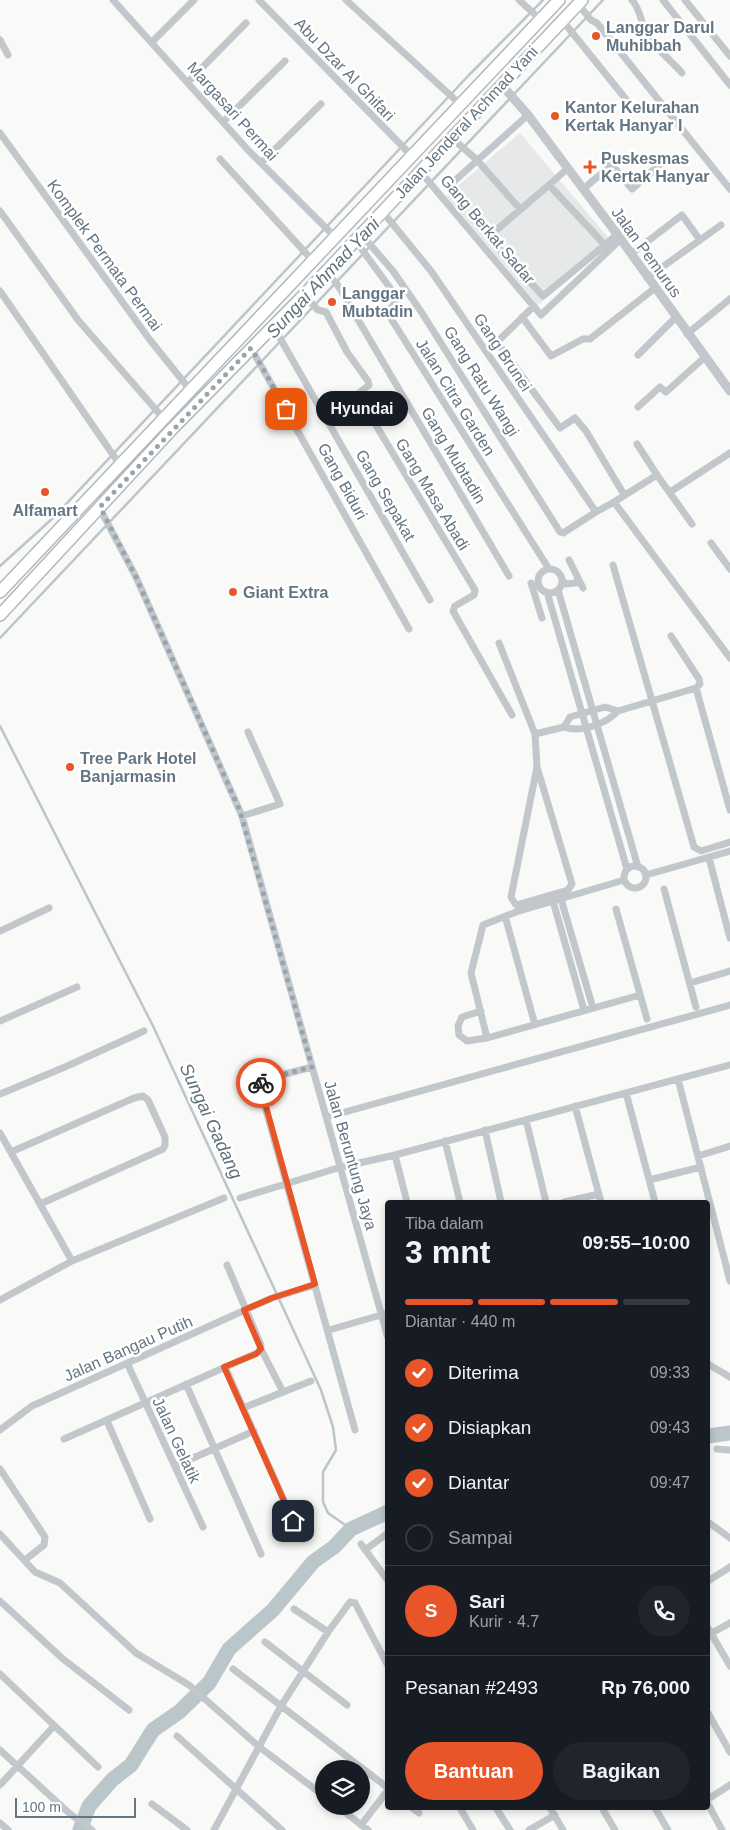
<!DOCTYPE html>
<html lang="id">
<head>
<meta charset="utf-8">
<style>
	:root { --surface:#171b24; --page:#20242c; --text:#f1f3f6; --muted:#9ea1a6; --line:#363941; --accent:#e85529 }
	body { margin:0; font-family:Helvetica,sans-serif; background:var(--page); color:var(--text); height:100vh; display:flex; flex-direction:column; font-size:19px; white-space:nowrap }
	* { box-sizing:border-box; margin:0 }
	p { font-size:16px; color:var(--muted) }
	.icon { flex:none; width:28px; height:28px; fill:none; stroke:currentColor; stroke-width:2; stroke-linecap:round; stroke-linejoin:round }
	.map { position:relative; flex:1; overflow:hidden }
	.panel { position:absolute; left:385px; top:1200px; width:325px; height:610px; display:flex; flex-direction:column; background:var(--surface); border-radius:5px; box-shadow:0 2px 8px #0003 }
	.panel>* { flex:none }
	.buttons { position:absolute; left:315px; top:1760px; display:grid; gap:10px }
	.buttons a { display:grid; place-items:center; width:55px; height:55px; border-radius:50%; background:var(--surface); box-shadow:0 2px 8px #0003; font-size:25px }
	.scale { position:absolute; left:15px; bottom:12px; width:121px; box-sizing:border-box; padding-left:5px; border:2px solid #647583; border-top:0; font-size:14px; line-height:18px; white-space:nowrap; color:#647583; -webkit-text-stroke:4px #fff; paint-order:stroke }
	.pin { position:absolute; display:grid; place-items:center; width:42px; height:42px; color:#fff; margin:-21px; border-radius:10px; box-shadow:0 2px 8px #0006 }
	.courier { position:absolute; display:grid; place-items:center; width:50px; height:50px; margin:-25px; border:4px solid #e85529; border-radius:50%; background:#fff; color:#222; box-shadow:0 1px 6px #0007 }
	.bubble { position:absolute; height:35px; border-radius:18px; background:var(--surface); box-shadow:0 2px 8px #0003; font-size:16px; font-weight:800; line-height:35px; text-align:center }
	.summary em { font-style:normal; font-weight:800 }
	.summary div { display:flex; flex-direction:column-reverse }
	.summary { display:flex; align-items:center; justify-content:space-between; height:85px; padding:0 20px }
	h1 { font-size:32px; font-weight:800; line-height:38px }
	.bar { display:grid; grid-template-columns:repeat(4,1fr); gap:8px 5px; align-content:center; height:60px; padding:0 20px }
	.bar i { height:6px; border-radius:4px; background:var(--line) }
	.bar .on { background:var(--accent) }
	.bar p { grid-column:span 4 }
	.line { display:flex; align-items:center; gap:12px; padding:0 20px; border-top:1px solid var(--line) }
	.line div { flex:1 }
	.round { display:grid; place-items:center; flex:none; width:52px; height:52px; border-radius:26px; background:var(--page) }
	ol { padding:0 20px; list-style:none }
	li { display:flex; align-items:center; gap:15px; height:55px }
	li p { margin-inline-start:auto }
	li .icon { padding:5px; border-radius:50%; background:var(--accent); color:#fff; stroke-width:4 }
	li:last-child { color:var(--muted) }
	li i { width:28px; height:28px; border:2px solid var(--line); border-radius:50% }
	.action { display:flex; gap:10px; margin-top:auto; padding:10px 20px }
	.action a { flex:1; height:58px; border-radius:30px; background:var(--accent); color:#fff; font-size:20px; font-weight:800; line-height:58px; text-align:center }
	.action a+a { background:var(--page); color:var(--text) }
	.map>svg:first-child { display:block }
	.built { fill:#e7e8e8 }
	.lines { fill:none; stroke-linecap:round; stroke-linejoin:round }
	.stream { stroke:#bac6ca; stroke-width:2.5 }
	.river { stroke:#bac6ca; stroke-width:15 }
	.trunk-casing { stroke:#b3b8bc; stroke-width:14 }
	.minor { stroke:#c2c7cb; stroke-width:7 }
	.tertiary { stroke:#c2c7cb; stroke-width:9 }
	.trunk { stroke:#fff; stroke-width:11 }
	.done { stroke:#98a3ac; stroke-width:5; stroke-dasharray:0 9 }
	.route { stroke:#e85529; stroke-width:6 }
	.poi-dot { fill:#e85529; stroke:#fff; stroke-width:2 }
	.labels { text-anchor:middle; stroke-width:5; stroke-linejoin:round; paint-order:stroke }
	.poi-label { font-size:16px; font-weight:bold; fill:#647583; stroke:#fff; text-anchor:start }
	.street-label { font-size:16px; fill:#647583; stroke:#fff }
	.water-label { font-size:18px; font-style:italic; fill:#5e747c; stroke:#fff }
</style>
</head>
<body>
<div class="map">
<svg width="730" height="1830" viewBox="0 0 730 1830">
	<rect width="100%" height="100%" fill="#f9f9f7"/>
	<path class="built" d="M520,133L612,242L538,305L446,196Z"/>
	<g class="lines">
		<path class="stream" d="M0,566L53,518L469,75L543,0
			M0,638L603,0
			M0,726L153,1026L321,1390L333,1427L336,1450L323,1472V1502L328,1513L351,1529"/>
		<path class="river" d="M708,1436L730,1433
			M80,1830L89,1806L112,1780L131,1765L153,1730L179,1712L209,1683L229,1649L273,1610L313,1562L334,1547L351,1529L388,1512"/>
		<defs>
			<path id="trunk" d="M0,592L559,0
				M0,615L173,428L304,295L582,0"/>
		</defs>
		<use href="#trunk" class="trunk-casing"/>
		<path class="minor" d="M113,0L248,150L335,237
			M259,0L412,156
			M346,0L461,105
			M519,0L541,20
			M632,0C643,13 640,26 650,39C659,51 672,62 682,73
			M663,0L730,85
			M685,0L730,56
			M578,4L591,20L597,23L730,189
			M562,20L629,103
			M0,40L8,55
			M152,42L194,0
			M188,82L246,23
			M223,122L285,61
			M0,133L150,340L191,391
			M452,138L477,160L520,209
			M604,156L612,165
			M220,159L313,261
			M261,163L321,104
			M419,170L541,315L621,239
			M451,184L528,115
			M549,185L605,245L543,296L494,243V232Z
			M549,185L568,168
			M583,189L612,165L632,189L665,160
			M0,211L78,320L164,419
			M382,211L431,271L596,512L614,502L730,658
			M361,234L393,271L422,313L560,532L563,533L596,512
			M355,240L396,296L395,303L388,311L390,317L549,569
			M605,245L617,234
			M631,254L682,215L700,240
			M326,272L337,284L509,576
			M647,278L721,225
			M0,291L120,465
			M304,295L318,310L326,312L347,352L368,381L369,385L359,393V397L475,590L474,595L455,606L453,611L512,715
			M534,306L497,342L560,428L575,418L586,431L623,493
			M522,317L551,356L583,339H590L655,288
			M273,326L430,600
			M687,334L730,299
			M251,348L409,629
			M638,355L676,317
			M638,407L660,387L666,392L705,357
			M637,444L657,475
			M670,492L730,453
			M614,502L657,475L692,524
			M99,507L136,577L242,816L388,1338
			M711,543L730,569
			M569,560L583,588
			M613,565L694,847L701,851L730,842
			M538 581a12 12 0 1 1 24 0a12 12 0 1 1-24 0Z
			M562,580L566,584L576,583L577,580
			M531,583L542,618
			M558,590L638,867
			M547,592L627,869
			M499,643L535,734L537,767L572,884L568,890L516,905L511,897L537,767
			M696,688L730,810
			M605,707L618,711C606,724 581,733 564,727L570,717Z
			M618,711L696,688L700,684L699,679L671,636
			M535,734L564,727
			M242,816L280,804L248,732
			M709,858L730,938
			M624 877a11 11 0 1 1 22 0a11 11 0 1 1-22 0Z
			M646,875L730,851
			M624,880L516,912L483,925L471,973L487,1038L640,995
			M664,889L696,1007
			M561,899L593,1008
			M553,901L584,1010
			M616,909L647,1019
			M505,916L535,1025
			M0,931L49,908
			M690,983L730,971
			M481,1011L462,1017L458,1026L459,1035L467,1041L487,1038
			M0,1021L77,987
			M312,1067L266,1079L261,1083V1092L355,1430
			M678,1079L730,1281
			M626,1093L655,1202
			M0,1094L65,1067L144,1031
			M575,1106L601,1202
			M327,1117L730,1005
			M526,1120L546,1202
			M485,1130L501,1202
			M0,1133L72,1261
			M445,1141L460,1202
			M11,1152L134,1098L143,1096L148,1100L165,1137V1145L163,1149L40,1204
			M395,1155L407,1202
			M698,1156L730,1146
			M649,1180L701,1167
			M240,1198L341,1167L395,1155L730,1065
			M564,1202L599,1194
			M0,1300L72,1261L224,1198
			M329,1330L388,1313
			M261,1349L283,1392
			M127,1363L203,1527
			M708,1364L730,1377
			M225,1367L293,1521
			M186,1384L261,1554
			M243,1408L311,1381
			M107,1421L150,1519
			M0,1430L32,1406L272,1298L315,1285
			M64,1439L259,1352L261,1345L227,1265
			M717,1449L730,1450
			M175,1466L254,1431
			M0,1469L45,1537L44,1545L25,1560
			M708,1522L730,1538
			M0,1534L35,1572L60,1583L136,1653L189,1685L258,1746L324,1796
			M361,1544L388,1581
			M365,1550L388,1533
			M708,1581L730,1567
			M0,1601L63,1659L129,1710
			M294,1609L328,1632
			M708,1628L730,1666
			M708,1635L730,1623
			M265,1642L347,1705
			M233,1669L388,1788
			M0,1674L98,1767
			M708,1713L730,1752
			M177,1736L282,1830
			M0,1750L69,1813L92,1830
			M0,1785L54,1726
			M708,1799L730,1785
			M152,1804L187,1830
			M708,1804L722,1830
			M337,1806L368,1830
			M412,1808L419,1813
			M460,1808L473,1830
			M496,1808L510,1830
			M550,1808L563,1830
			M602,1808L615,1830
			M655,1808L668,1830
			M0,1823L8,1830
			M361,1825L388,1790
			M214,1830L281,1706L328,1632L350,1602L355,1603L388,1666
			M529,1830L555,1815"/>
		<path class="tertiary" d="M501,84L528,115L617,234L730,391"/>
		<use href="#trunk" class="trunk"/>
	</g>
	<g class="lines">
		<path class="done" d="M261,1083L266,1079L312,1067L240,811L136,577L100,507L251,348L286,409"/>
		<path class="route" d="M261,1083L262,1092L315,1284L272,1298L244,1310L261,1349L256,1354L224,1367L293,1521"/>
	</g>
	<g class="poi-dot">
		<circle cx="596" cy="36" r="5"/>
		<circle cx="555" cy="116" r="5"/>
		<path d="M587.5 159.5h5v5h5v5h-5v5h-5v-5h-5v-5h5z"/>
		<circle cx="332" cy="302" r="5"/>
		<circle cx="45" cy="492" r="5"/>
		<circle cx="233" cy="592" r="5"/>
		<circle cx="70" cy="767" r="5"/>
	</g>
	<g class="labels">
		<g class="poi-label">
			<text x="606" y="33">Langgar Darul<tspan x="606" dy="18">Muhibbah</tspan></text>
			<text x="565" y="113">Kantor Kelurahan<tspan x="565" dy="18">Kertak Hanyar I</tspan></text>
			<text x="601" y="164">Puskesmas<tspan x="601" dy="18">Kertak Hanyar</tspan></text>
			<text x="342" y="299">Langgar<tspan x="342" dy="18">Mubtadin</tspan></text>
			<text x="45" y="516" text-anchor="middle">Alfamart</text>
			<text x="243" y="598">Giant Extra</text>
			<text x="80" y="764">Tree Park Hotel<tspan x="80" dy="18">Banjarmasin</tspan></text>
		</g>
		<g class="street-label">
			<text transform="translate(345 69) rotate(46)" y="6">Abu Dzar Al Ghifari</text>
			<text transform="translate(233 111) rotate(48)" y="6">Margasari Permai</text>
			<text transform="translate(466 122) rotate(-47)" y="6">Jalan Jenderal Achmad Yani</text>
			<text transform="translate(488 229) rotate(50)" y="6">Gang Berkat Sadar</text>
			<text transform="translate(647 252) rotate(54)" y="6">Jalan Pemurus</text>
			<text transform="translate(105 255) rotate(54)" y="6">Komplek Permata Permai</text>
			<text transform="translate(503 352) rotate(56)" y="6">Gang Brunei</text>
			<text transform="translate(482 381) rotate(58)" y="6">Gang Ratu Wangi</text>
			<text transform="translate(456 397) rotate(58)" y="6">Jalan Citra Garden</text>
			<text transform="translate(454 455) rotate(59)" y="6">Gang Mubtadin</text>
			<text transform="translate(343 481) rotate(61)" y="6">Gang Biduri</text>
			<text transform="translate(433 494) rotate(59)" y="6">Gang Masa Abadi</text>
			<text transform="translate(386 495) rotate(60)" y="6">Gang Sepakat</text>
			<text transform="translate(351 1155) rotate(74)" y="6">Jalan Beruntung Jaya</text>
			<text transform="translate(128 1348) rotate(-24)" y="6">Jalan Bangau Putih</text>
			<text transform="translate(177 1440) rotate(65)" y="6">Jalan Gelatik</text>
		</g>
		<g class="water-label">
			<text transform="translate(323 278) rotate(-47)" y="6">Sungai Ahmad Yani</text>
			<text transform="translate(211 1121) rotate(65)" y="6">Sungai Gadang</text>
		</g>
	</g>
</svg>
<div class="buttons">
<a><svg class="icon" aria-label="layers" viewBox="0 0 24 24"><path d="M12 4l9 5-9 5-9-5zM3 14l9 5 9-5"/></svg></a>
</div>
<div class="scale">100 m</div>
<div class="pin" style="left:286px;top:409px;background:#ea580c"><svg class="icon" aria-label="bag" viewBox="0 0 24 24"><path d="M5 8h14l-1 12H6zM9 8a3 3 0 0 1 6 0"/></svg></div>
<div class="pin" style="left:293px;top:1521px;background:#1f2937"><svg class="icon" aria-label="home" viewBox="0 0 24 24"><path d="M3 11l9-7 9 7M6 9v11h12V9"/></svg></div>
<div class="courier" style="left:261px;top:1083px"><svg class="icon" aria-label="bike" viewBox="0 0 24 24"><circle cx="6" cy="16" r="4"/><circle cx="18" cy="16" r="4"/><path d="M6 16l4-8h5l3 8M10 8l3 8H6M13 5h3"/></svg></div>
<div class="bubble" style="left:316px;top:391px;width:92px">Hyundai</div>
<section class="panel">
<div class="summary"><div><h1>3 mnt</h1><p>Tiba dalam</p></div><em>09:55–10:00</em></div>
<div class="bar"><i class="on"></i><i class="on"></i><i class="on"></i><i></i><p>Diantar · 440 m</p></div>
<ol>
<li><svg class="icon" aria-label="check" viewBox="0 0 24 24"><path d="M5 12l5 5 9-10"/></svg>Diterima<p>09:33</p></li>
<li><svg class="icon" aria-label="check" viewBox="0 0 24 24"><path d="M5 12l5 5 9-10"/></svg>Disiapkan<p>09:43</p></li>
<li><svg class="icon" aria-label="check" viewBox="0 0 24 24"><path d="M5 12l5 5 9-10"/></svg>Diantar<p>09:47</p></li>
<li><i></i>Sampai</li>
</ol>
<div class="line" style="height:90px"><b class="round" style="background:var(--accent);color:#fff">S</b><div><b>Sari</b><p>Kurir · 4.7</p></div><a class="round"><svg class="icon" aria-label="phone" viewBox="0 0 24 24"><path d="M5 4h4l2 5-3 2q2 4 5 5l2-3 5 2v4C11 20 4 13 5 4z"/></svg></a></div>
<div class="line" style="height:65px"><div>Pesanan #2493</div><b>Rp 76,000</b></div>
<div class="action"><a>Bantuan</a><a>Bagikan</a></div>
</section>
</div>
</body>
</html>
